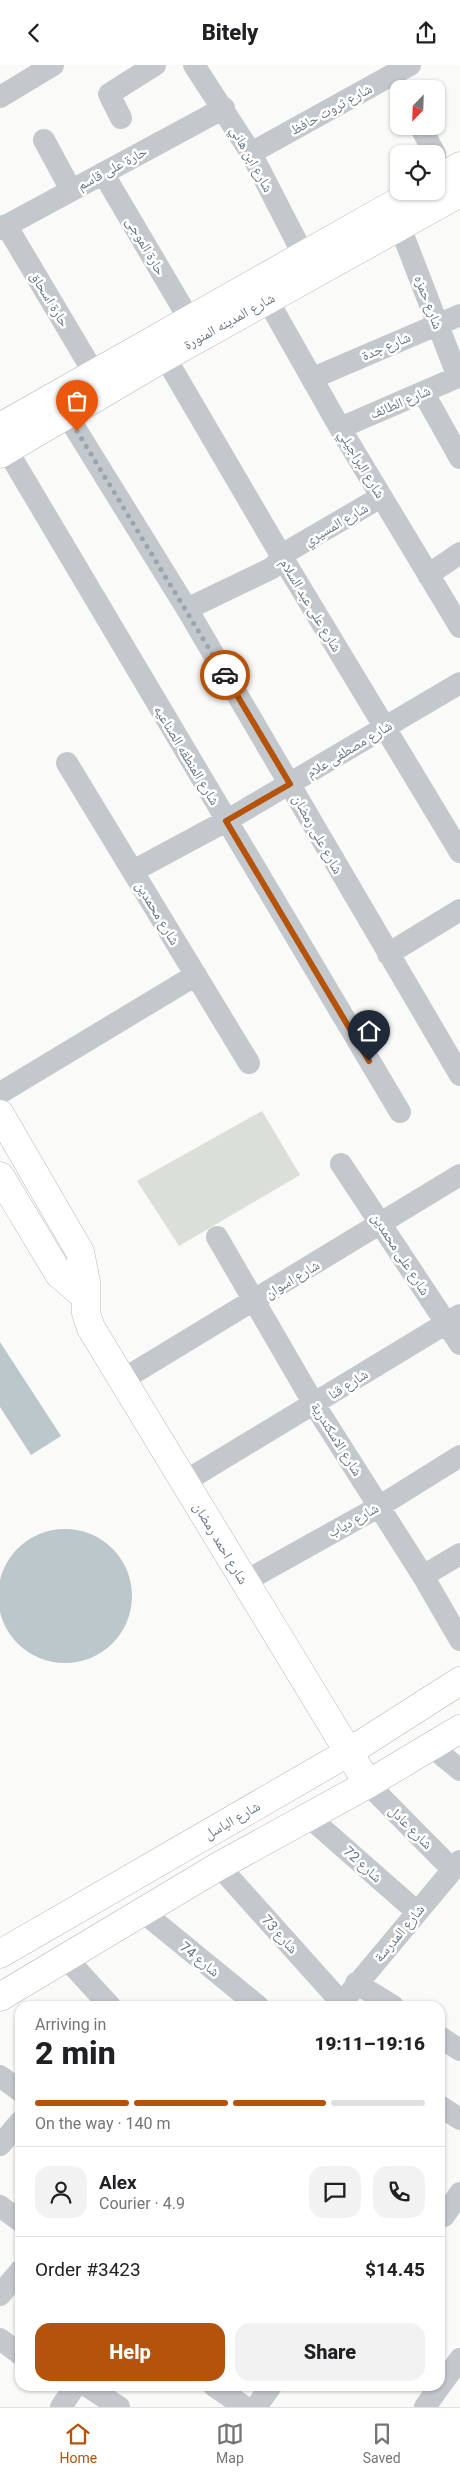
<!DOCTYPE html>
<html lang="en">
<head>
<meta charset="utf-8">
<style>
	:root { --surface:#fff; --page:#f2f2f2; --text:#202124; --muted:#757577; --line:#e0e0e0; --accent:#b45309 }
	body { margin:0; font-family:Roboto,"Noto Naskh Arabic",sans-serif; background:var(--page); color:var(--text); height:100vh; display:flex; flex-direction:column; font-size:19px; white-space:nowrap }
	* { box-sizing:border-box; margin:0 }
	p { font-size:16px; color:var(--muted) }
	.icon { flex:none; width:28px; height:28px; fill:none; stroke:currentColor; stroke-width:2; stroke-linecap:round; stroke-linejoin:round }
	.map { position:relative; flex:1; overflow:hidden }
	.sheet { position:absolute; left:15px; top:1936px; width:430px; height:390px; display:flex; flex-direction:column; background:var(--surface); border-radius:15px; box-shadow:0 1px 4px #0004 }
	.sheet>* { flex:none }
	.needle { width:32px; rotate:203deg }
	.buttons { position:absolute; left:390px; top:15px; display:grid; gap:10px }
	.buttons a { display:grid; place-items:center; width:55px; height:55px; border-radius:10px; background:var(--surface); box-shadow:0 1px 4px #0004; font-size:25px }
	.pin { position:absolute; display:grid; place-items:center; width:42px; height:42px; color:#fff; margin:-51px -21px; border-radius:50% 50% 50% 0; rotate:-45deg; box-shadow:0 0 5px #0007 }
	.pin .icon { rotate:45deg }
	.courier { position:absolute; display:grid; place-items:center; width:50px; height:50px; margin:-25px; border:4px solid #b45309; border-radius:50%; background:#fff; color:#222; box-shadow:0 1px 6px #0007 }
	.headline em { font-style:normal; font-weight:800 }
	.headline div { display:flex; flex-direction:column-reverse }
	.headline { display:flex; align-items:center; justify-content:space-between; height:85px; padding:0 20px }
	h1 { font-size:32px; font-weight:800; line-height:38px }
	.bar { display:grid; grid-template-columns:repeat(4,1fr); gap:8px 5px; align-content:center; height:60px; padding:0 20px }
	.bar i { height:6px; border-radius:4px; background:var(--line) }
	.bar .current { background:var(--accent) }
	.bar p { grid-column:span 4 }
	.line { display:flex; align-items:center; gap:12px; padding:0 20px; border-top:1px solid var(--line) }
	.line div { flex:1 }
	.round { display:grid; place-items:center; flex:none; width:52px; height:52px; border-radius:15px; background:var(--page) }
	.action { display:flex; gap:10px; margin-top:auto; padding:10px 20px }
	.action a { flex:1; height:58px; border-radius:15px; background:var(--accent); color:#fff; font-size:20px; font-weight:800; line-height:58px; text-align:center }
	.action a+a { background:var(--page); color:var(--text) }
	header { display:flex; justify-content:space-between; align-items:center; height:65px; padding:0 20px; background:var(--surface); font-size:22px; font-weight:800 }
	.tab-bar { display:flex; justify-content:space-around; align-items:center; height:70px; border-top:1px solid var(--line); background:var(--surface); font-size:14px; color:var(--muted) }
	.tab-bar a { display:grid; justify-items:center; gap:2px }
	.tab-bar .current { color:var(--accent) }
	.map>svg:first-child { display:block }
	.green { fill:#dadfd7 }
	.water { fill:#bbc7cb }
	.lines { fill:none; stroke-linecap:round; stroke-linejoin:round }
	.secondary-casing { stroke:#b3babf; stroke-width:29 }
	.street { stroke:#c3c8cc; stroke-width:22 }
	.secondary { stroke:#fff; stroke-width:28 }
	.done { stroke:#99a4ac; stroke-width:5; stroke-dasharray:0 9 }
	.route { stroke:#b45309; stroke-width:6 }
	.labels { text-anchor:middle; stroke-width:5; stroke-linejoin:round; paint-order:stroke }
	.street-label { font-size:14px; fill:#657683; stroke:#fff }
</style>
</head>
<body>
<header><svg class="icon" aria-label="back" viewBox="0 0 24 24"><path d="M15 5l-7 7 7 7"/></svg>Bitely<svg class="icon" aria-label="share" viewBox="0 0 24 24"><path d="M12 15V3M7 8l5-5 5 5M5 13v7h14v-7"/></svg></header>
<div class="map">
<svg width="460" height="2342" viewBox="0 0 460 2342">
	<rect width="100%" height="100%" fill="#fafaf8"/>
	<path class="green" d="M262,1046L300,1110L179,1181L137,1116Z"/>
	<path class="water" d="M0,1277L61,1371L31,1390L0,1342Z
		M-2 1531a67 67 0 1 1 134 0a67 67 0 1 1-134 0Z"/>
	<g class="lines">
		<defs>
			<path id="secondary" d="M436,115L460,101
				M0,362L417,126
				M0,389L165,292L460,128
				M0,1049L80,1187L86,1217V1248L91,1263L368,1719
				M0,1111L59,1209L86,1232
				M0,1889L349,1687L460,1616
				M0,1932L219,1801L368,1719L460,1664"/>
		</defs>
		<use href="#secondary" class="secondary-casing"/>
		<path class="street" d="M194,0L251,88L304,191
			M0,32L53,0
			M121,53L109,29L155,0
			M420,61L435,89
			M44,75L71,125
			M251,88L410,0
			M103,108L189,254
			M6,160L94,308
			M400,162L458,312
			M0,164L224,43
			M267,234L340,363L460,562
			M165,292L282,492L460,787
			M313,313L460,250
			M423,327L460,393
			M67,350L187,544L460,1010
			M340,363L460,311
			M7,385L400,1047
			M428,510L460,488
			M187,544L272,503L290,485L381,432
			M67,698L249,998
			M133,806L226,756L460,618
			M388,889L460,845
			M0,1028L196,910
			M341,1099L460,1279
			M217,1172L314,1339L423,1511L460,1575
			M122,1315L460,1110
			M184,1417L460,1250
			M423,1511L460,1489
			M244,1517L380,1441L460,1391
			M432,1682L460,1705
			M368,1719L453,1805
			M309,1752L417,1847
			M219,1801L341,1937
			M143,1847L258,1941
			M66,1893L110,1941
			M356,1918L393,1941
			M339,1941L460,1796
			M440,1972L460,1985
			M0,2011L20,2026
			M440,2041L460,2054
			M0,2080L20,2057
			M0,2141L20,2156
			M444,2151L460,2128
			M0,2230L20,2206
			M0,2274L20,2289
			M87,2321L119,2342
			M214,2321L245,2342
			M440,2321L460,2294
			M61,2342L75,2321
			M256,2342L271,2321
			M425,2342L440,2321"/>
		<use href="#secondary" class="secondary"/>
	</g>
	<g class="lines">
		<path class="done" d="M77,366L225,610"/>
		<path class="route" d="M225,610L290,719L226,756L369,996"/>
	</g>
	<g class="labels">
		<g class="street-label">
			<text transform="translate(331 44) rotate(-29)" y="5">شارع ثروت حافظ</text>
			<text transform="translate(252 94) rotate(61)" y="5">شارع ابن هاني</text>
			<text transform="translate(112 103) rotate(-28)" y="5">حارة على قاسم</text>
			<text transform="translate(146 181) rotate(60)" y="5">حارة الموجى</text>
			<text transform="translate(50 234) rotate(59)" y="5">حارة اسحاق</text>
			<text transform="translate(429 237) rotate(69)" y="5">شارع حمزه</text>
			<text transform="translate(229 256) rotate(-29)" y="5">شارع المدينه المنورة</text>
			<text transform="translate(386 281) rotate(-23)" y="5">شارع جدة</text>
			<text transform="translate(400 337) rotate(-23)" y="5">شارع الطائف</text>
			<text transform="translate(362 399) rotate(59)" y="5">شارع البراجيلي</text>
			<text transform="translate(336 459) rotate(-30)" y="5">شارع المسيري</text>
			<text transform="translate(311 540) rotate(59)" y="5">شارع على عبد السلام</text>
			<text transform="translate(349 684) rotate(-31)" y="5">شارع مصطفى علام</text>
			<text transform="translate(187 690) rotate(59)" y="5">شارع المنطقه الصناعيه</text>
			<text transform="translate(318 769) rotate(61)" y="5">شارع على رمضان</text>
			<text transform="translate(158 848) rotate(59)" y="5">شارع محمدين</text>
			<text transform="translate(401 1189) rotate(57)" y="5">شارع على محمدين</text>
			<text transform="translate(292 1214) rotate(-31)" y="5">شارع اسوان</text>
			<text transform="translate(348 1319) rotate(-32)" y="5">شارع قنا</text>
			<text transform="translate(337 1374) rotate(58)" y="5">شارع الاسكندرية</text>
			<text transform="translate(353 1455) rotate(-29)" y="5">شارع دياب</text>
			<text transform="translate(221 1478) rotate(59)" y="5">شارع احمد رمضان</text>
			<text transform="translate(232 1755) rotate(-30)" y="5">شارع الباسل</text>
			<text transform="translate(411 1762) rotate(45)" y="5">شارع عادل</text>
			<text transform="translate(363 1799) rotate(42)" y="5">شارع 72</text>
			<text transform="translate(399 1868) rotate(-50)" y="5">شارع المدرسة</text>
			<text transform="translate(280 1869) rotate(48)" y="5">شارع 73</text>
			<text transform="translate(200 1894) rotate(39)" y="5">شارع 74</text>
		</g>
	</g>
</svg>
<div class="buttons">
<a><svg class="needle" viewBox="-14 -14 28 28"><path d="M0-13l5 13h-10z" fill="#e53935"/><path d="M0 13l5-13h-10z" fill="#757577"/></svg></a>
<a><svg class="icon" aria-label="locate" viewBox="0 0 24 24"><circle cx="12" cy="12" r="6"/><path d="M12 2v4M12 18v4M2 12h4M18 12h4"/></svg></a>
</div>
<div class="pin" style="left:77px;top:366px;background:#ea580c"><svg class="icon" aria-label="bag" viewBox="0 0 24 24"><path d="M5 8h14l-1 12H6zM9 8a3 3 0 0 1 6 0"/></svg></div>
<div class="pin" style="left:369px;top:996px;background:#1f2937"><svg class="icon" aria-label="home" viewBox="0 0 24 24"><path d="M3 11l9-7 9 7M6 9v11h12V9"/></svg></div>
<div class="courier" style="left:225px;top:610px"><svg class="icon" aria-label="car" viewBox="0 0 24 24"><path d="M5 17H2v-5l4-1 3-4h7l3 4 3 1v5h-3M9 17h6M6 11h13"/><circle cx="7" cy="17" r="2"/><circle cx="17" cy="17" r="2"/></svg></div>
<section class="sheet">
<div class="headline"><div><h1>2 min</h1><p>Arriving in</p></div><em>19:11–19:16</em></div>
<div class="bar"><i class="current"></i><i class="current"></i><i class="current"></i><i></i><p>On the way · 140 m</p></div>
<div class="line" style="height:90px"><a class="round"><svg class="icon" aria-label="person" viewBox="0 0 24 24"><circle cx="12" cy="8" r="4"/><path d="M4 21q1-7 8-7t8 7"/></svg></a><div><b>Alex</b><p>Courier · 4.9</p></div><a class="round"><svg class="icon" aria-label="chat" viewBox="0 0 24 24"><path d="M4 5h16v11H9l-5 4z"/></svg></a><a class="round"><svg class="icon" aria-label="phone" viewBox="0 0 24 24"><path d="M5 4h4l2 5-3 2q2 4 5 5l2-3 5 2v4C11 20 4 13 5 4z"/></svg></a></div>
<div class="line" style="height:65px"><div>Order #3423</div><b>$14.45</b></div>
<div class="action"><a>Help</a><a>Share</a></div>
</section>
</div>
<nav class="tab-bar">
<a class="current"><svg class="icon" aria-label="home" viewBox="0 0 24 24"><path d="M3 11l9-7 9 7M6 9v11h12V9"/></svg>Home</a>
<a><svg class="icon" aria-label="map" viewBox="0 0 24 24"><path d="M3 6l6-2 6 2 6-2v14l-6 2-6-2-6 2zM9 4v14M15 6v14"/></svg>Map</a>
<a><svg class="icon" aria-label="saved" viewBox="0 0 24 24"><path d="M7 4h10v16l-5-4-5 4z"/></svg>Saved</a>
</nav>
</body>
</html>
